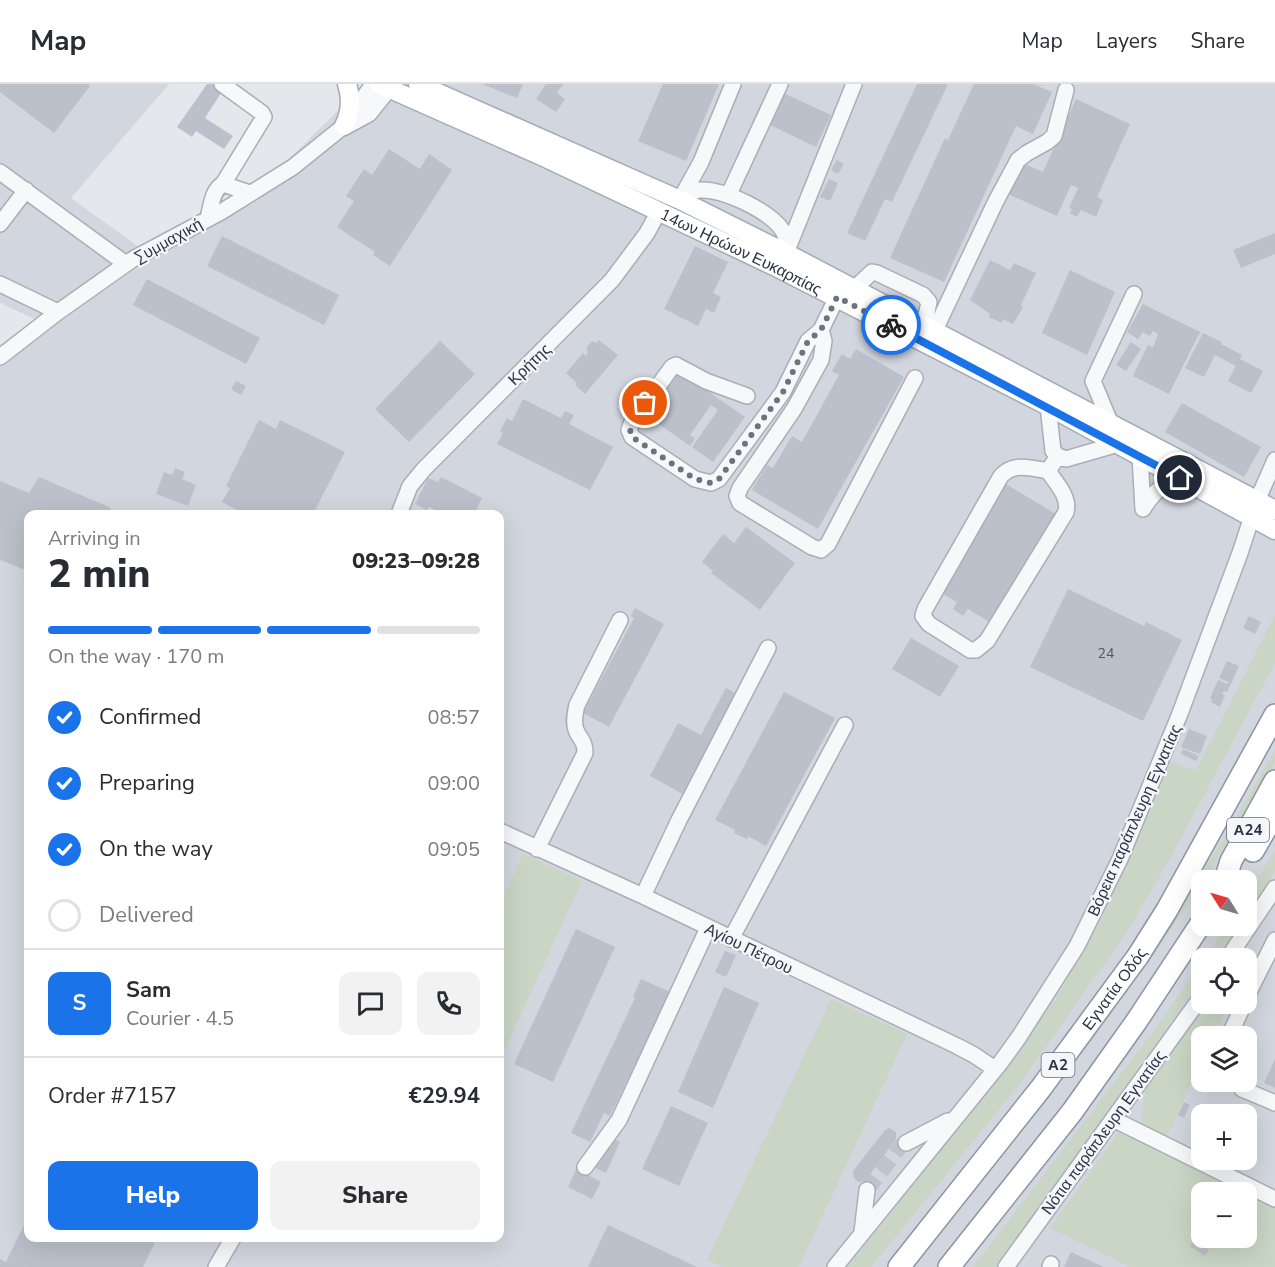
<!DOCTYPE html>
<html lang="en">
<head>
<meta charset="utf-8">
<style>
	:root { --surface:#fff; --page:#f2f2f3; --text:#2b2b33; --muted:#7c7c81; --line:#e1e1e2; --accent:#1a73e8 }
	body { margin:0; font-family:"Nunito Sans",sans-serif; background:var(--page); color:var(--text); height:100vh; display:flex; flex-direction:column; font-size:22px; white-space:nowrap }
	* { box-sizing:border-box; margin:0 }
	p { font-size:20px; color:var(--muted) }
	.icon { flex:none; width:33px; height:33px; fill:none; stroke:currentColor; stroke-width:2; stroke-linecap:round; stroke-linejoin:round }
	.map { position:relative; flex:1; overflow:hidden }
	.sheet { position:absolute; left:24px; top:426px; width:480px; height:732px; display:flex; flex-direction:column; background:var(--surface); border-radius:12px; box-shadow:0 6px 24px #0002 }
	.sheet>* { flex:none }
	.needle { width:39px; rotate:307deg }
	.fabs { position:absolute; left:1191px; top:786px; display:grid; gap:12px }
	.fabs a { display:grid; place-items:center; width:66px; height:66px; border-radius:12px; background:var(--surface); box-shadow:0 6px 24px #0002; font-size:30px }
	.pin { position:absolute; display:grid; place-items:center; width:51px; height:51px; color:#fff; margin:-26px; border:3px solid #fff; border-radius:50%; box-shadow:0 2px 6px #0007 }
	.courier { position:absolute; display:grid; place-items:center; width:60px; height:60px; margin:-30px; border:4px solid #1a73e8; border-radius:50%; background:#fff; color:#222; box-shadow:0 2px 8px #0007 }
	.headline em { font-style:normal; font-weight:800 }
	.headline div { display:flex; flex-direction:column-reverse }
	.headline { display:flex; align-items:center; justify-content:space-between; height:102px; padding:0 24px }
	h1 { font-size:39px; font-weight:800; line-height:45px }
	.bar { display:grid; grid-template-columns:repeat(4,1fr); gap:9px 6px; align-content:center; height:72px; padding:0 24px }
	.bar i { height:8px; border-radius:4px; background:var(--line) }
	.bar .on { background:var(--accent) }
	.bar p { grid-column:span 4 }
	.line { display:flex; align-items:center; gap:15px; padding:0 24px; border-top:2px solid var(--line) }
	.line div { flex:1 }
	.round { display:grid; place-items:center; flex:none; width:63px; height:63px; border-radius:12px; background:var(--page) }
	ol { padding:0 24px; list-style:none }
	li { display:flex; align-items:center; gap:18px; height:66px }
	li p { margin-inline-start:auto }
	li .icon { padding:6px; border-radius:50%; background:var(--accent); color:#fff; stroke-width:4 }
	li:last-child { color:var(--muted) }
	li i { width:33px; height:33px; border:3px solid var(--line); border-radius:50% }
	.action { display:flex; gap:12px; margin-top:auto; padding:12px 24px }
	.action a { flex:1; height:69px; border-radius:12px; background:var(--accent); color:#fff; font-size:24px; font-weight:800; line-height:69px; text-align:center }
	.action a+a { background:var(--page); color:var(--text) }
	header { display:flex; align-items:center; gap:36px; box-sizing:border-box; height:84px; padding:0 30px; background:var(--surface); border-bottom:2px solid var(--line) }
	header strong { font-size:28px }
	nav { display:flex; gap:33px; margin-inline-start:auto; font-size:21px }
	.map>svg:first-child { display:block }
	.built { fill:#d2d6de; fill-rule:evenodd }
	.green { fill:#c9d6c5; fill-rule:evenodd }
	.building { fill:#bbc0ca }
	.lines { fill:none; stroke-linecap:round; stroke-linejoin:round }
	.minor-tunnel { stroke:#bfc3cb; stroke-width:15; stroke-dasharray:15 8; stroke-linecap:butt }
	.minor-casing { stroke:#a9aeb7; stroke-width:18 }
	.major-casing { stroke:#a3abb8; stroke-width:21 }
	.highway-casing { stroke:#8b94a3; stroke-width:24 }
	.minor { stroke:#f7f8fa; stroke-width:15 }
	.major { stroke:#fff; stroke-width:18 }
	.highway { stroke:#fff; stroke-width:21 }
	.done { stroke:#6c737f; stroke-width:6; stroke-dasharray:0 10.8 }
	.route { stroke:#1a73e8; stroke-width:8 }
	.labels { text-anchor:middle; stroke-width:4.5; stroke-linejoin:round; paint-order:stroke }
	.number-label { font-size:14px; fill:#4f5766 }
	.shield { fill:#f4f6f9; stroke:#676e7b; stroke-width:1.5 }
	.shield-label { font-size:15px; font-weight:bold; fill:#2b3445 }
	.street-label { font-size:16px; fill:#2b3445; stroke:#f4f6f9 }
</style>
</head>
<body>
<header>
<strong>Map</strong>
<nav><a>Map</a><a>Layers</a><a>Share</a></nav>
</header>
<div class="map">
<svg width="1275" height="1183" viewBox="0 0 1275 1183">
	<rect width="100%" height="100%" fill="#e4e7ec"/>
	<path class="built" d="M0,0H169L71,114L140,164L37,236L0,219Z
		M365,0H1275V1183H0V281L129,184L287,77ZM28,430H500V1154H28ZM1202,796H1246V842H1202ZM1202,874H1246V920H1202ZM1202,952H1246V998H1202ZM1202,1030H1246V1076H1202ZM1202,1108H1246V1154H1202Z"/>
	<path class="green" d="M1275,531V579L1169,776L1127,848L1018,1002L871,1183H848L1001,991L1057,913L1100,838L1168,677L1196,686Z
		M1275,666V679C1229,758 1182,832 1128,907C1061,1002 986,1092 913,1183H907L1160,854L1229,746Z
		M1275,766V787L1247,832V812Z
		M523,770L582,797L500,976V821Z
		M1227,842H1240L1217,874H1205Z
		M1201,879V897L996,1183H973L1162,936Z
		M831,915L907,950L799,1183H722L707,1176Z
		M1206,920H1229L1213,952H1202L1201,978L1167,1053L1141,1039L1146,1002Z
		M1120,1046L1275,1122V1183H1130L1050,1144ZM1202,1108H1246V1154H1202Z"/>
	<path class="building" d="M0,0H88L90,2L54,49L0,8Z
		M207,0H214L223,6L205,34L233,52L224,65L196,47L192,53L177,43Z
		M482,0H523L517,14Z
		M546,0H563L557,9L565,15L556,28L536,15Z
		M663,0H719L686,77L638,57Z
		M917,0H948L892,118L885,115L865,157L847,149Z
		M974,0H1033L1052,8L1033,50L1016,42L944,198L890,174L945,54L948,56Z
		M781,8L831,31L816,63L766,39Z
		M1076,15L1130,40L1097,113L1103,116L1096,133L1081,126L1077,133L1070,129L1072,125L1069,124L1078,104L1071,101L1057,132L1008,110L1022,79L1043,88Z
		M389,65L420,85L429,70L452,86L390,182L373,171L375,168L337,143L354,117L346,112L364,85L372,91Z
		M837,76L844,80L838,90L831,86Z
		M829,95L838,99L830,117L820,113Z
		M1275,149V170L1241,184L1233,166Z
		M222,152L339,211L324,241L207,182Z
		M695,162L728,178L713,209L721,213L714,229L706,225L698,242L664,225Z
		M990,176L1010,186L1014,179L1036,189L1021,221L1023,223L1013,240L1003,235L1002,239L989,233L990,230L970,216Z
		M1070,186L1115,208L1087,271L1042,249Z
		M147,195L260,254L246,280L133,221Z
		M1143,220L1200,248L1169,310L1133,292L1148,261L1153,263L1158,250L1153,247L1150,252L1143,248L1138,255L1127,248Z
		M1203,249L1222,258L1221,260L1242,271L1240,275L1263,287L1251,309L1228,297L1236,282L1215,271L1204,293L1185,284Z
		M599,256L618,271L585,310L575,301L577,299L566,289L583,269L586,272L588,268L586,264L592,257L596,259Z
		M440,257L475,290L409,358L375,325Z
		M1131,258L1141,265L1126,287L1116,281Z
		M856,265L904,293L818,445L752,406L767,381L773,384L792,352L802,358L839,291L832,287L842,270L850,275Z
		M676,285L745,333L713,378L692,363L718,326L711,321L690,351L695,355L690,362L646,331Z
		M236,297L246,302L241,311L231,305Z
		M523,315L561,334L565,327L574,331L569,340L613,363L590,406L497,360L503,349L500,347L507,334L512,337Z
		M1182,319L1261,363L1244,393L1165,348Z
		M259,336L276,345L280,336L345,368L313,430H238L235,429L237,426L222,418L230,404L226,402Z
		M175,384L185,388L182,395L196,401L188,422L156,410L164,388L172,391Z
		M39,393L111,424L108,430H28V500L23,498L28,487L0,476V397L29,409Z
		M441,393L482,414L474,430H444L429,423L427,426L415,420L428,394L438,398Z
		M1001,397L1056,430L991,539L968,525L963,532L953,525L957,518L936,506Z
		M746,443L795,479L760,526L711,489L713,487L702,478L723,450L734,459Z
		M1068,505L1144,542L1146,538L1182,556L1143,637L1030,583Z
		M635,524L664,540L609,643L583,629L634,534L631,532Z
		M1249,532L1261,538L1255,550L1243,544Z
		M911,554L959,582L940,613L892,585Z
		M1227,577L1239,582L1227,608L1224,607L1222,610L1225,611L1220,623L1211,618L1212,615L1210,614L1218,596L1228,600L1229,598L1219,594Z
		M726,604L737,610L683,710L650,692L678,639L701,651Z
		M784,608L835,634L766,762L748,752L747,755L734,749L735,746L715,736Z
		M1189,645L1207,652L1200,670L1181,663Z
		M1183,665L1199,672L1196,677L1181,670Z
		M576,845L615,863L553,998L514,980Z
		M725,867L736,871L726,893L715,888Z
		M641,895L670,908L610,1032L604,1029L590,1058L571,1049L635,914L633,913Z
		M724,903L759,919L713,1024L678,1008Z
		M1275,975V1004L1264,999Z
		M1184,1018L1190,1021L1184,1034L1178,1031Z
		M671,1022L708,1039L679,1102L642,1085Z
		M889,1044L896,1048V1055L865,1097L858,1098L854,1094L853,1087L885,1046Z
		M613,1054L620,1058L606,1089L594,1083L607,1057Z
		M576,1085L601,1098L592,1115L568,1103Z
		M28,1133V1154H157L143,1183H0V1175L6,1178Z
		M608,1141L697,1183H588Z
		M1194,1156L1209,1166L1205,1172L1190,1162Z
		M1071,1168L1104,1183H1064Z"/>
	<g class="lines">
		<path class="minor-tunnel" d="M867,1106L901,1062L906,1059"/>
		<defs>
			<path id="minor" d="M222,0L262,29L264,33L223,100
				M345,43L369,30L393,0
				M0,88L126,180
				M729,110L780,0
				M681,114L701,78L733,0
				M680,116C686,112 693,106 700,106C724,105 770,127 783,147C787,153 786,159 786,165
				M208,134C211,123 212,106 223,100L250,109
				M0,140L26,106
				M786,169L854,0
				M0,200L58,228
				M854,205L872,188L877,189L923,211L929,218L924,241
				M821,246L824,257L821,276L794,325L740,404L737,412L740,419L812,463L821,466L828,460L915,294
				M935,246L996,117L1018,76L1027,69L1047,58L1054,52L1066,6
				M0,273L58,228L133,175L221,128L293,83L344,42L373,0
				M747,312L706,297L676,281L672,283L632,338L629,346L632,353L695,395L711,399L719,395L783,308L808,257L821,246L837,213
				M1048,322L1053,367L1058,372L1066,375L1118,360
				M1110,338L1093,297L1134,210
				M1140,372L1143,425
				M1048,387C1056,399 1070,413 1066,428L987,557L976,566H970L929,540L923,532L925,525L1001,392C1014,378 1031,384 1048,387L1058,372
				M1143,425C1155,406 1160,403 1181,394
				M399,430L410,402L424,385L612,196L647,149L659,127
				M500,747L643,812L957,962L974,971L995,985
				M537,765L585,669C585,656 580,656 576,646C573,638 575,629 577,621L620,536
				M643,812L679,736L768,564
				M731,855L845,641
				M1228,874L1275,804
				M1246,914L1275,856
				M1229,952L1244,920
				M1238,998L1242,1005L1275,1019
				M1113,1035L1275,1115
				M906,1059L948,1037
				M585,1083L619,1036L708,844
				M862,1148L867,1106
				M216,1183L233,1154
				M835,1183L1001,978L1019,953L1077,862L1120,775L1179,632L1240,469L1257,417L1275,376
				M1006,1183L1202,912
				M1050,1183L1051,1180"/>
			<g id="major">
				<path id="s1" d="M379,0L546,74L774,182L1048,322L1275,446"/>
				<path d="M418,0L680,116L786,169L1275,426"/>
				<path d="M344,42C351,28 352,15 347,0"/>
			</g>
			<g id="highway">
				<path d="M1253,767L1275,729"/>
				<path d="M1225,796L1231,777L1275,697"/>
				<path id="s2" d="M899,1183L1041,1004L1138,872L1167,826L1275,631"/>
				<path d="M949,1183L1072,1028L1136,938L1202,838"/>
			</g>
		</defs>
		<use href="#minor" class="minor-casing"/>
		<use href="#major" class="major-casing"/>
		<use href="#highway" class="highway-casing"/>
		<use href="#minor" class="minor"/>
		<use href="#major" class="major"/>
		<use href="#highway" class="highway"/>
	</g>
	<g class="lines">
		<path class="done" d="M645,319C637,330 626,339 632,353L695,395L711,399L719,395L783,308L808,257L821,246L837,213L891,241"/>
		<path class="route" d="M891,241L1180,394"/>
	</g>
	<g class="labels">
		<g class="number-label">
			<text x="1106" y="574">24</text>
		</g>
		<g class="shield">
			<rect x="1227" y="734" width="42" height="24" rx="4.5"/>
			<rect x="1041.5" y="969" width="33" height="24" rx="4.5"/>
		</g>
		<g class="shield-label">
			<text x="1248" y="751">Α24</text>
			<text x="1058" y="986">Α2</text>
		</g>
		<g class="street-label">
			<text transform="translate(168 156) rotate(-29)" y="6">Συμμαχική</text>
			<text dy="6" stroke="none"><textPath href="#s1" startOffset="399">14ων Ηρώων Ευκαρπίας</textPath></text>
			<text transform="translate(529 280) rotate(-44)" y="6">Κρήτης</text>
			<text transform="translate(1134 736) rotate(-66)" y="6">Βόρεια παράπλευρη Εγνατίας</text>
			<text transform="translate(749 864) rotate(26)" y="6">Αγίου Πέτρου</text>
			<text dy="6" stroke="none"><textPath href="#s2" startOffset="352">Εγνατία Οδός</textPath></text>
			<text transform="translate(1103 1048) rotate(-54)" y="6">Νότια παράπλευρη Εγνατίας</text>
		</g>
	</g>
</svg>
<div class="fabs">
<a><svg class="needle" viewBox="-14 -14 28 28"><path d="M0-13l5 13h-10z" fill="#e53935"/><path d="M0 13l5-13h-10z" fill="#7c7c81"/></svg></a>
<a><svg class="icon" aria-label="locate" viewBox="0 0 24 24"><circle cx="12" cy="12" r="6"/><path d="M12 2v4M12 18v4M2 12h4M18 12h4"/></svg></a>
<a><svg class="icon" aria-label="layers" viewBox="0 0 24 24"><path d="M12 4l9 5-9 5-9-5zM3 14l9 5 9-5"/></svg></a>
<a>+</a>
<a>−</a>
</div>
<div class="pin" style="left:645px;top:319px;background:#ea580c"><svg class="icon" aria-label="bag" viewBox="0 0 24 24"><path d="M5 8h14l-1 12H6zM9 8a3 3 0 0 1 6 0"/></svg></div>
<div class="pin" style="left:1180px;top:394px;background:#1f2937"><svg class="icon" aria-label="home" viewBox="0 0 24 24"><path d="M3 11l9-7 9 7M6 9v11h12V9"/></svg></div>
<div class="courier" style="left:891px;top:241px"><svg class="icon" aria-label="bike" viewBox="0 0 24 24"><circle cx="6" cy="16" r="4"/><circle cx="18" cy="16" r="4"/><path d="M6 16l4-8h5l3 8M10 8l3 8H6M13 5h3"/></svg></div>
<section class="sheet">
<div class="headline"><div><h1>2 min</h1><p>Arriving in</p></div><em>09:23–09:28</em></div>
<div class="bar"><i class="on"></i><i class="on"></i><i class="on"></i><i></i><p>On the way · 170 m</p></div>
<ol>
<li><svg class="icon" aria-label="check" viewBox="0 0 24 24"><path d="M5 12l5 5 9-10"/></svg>Confirmed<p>08:57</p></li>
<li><svg class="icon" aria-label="check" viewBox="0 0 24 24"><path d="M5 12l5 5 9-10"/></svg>Preparing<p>09:00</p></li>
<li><svg class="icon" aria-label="check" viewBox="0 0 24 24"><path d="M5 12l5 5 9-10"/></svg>On the way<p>09:05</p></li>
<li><i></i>Delivered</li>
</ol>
<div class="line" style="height:108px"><b class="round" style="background:var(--accent);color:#fff">S</b><div><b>Sam</b><p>Courier · 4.5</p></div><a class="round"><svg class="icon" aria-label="chat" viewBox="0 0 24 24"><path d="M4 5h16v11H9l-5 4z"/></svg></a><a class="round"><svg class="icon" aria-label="phone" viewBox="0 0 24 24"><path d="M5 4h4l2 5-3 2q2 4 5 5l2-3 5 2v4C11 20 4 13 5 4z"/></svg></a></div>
<div class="line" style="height:78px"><div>Order #7157</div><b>€29.94</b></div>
<div class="action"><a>Help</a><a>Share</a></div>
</section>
</div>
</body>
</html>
